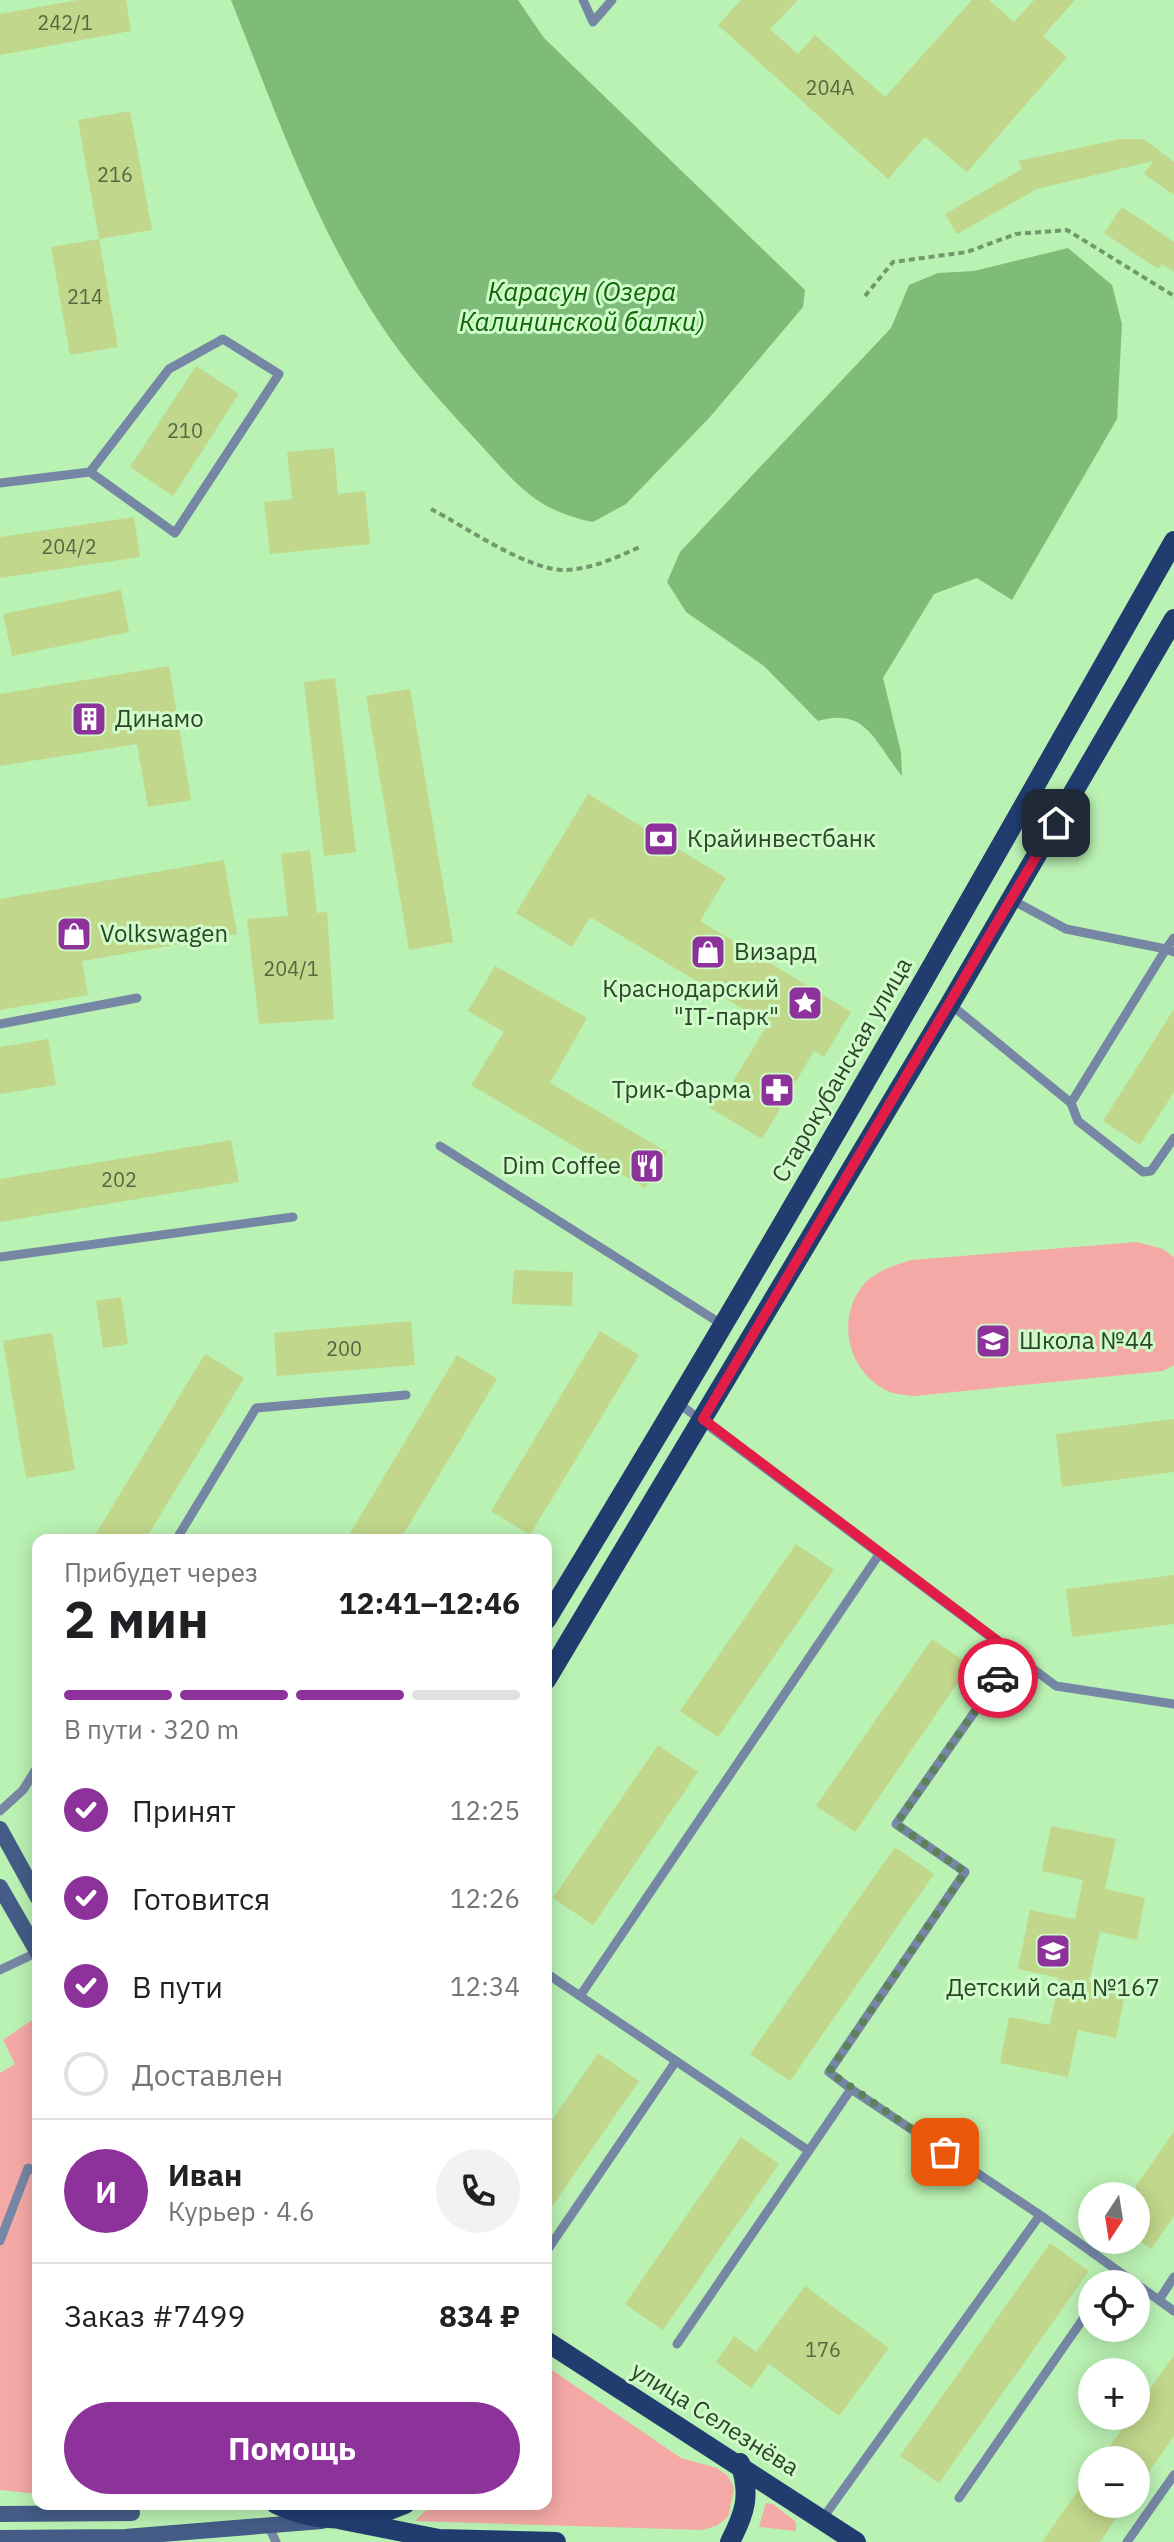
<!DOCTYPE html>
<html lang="ru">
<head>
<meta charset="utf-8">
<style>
	:root { --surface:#fff; --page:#f2f2f2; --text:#202124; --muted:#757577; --line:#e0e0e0; --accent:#8d319b }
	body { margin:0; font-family:"IBM Plex Sans",sans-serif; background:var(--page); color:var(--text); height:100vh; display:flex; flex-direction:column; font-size:30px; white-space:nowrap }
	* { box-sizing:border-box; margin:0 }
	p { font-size:26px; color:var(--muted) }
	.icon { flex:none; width:44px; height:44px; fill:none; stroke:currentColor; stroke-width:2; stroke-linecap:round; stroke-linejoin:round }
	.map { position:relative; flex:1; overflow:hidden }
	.details { position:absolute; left:32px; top:1534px; width:520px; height:976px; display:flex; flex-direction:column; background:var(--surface); border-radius:16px; box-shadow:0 4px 20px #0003 }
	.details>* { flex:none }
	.needle { width:52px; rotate:192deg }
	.buttons { position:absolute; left:1078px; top:2182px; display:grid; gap:16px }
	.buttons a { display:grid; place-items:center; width:72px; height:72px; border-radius:50%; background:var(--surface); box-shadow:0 4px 20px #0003; font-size:40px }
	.pin { position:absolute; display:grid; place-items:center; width:68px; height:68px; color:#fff; margin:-34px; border-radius:16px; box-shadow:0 4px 12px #0006 }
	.courier { position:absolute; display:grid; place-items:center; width:80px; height:80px; margin:-40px; border:6px solid #e11d48; border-radius:50%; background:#fff; color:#222; box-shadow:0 2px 10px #0007 }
	.head em { font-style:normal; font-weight:800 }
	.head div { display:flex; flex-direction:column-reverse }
	.head { display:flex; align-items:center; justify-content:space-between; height:136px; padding:0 32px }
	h1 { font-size:52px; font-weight:800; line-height:60px }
	.bar { display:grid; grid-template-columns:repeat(4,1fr); gap:12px 8px; align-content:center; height:96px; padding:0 32px }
	.bar i { height:10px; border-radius:6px; background:var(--line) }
	.bar .on { background:var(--accent) }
	.bar p { grid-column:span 4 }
	.line { display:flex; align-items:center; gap:20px; padding:0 32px; border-top:2px solid var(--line) }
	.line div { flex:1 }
	.round { display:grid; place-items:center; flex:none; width:84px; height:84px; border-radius:42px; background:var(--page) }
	ol { padding:0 32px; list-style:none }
	li { display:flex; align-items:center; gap:24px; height:88px }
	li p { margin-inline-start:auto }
	li .icon { padding:8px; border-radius:50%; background:var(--accent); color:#fff; stroke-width:4 }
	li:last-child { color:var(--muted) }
	li i { width:44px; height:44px; border:4px solid var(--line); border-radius:50% }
	.action { display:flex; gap:16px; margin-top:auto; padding:16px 32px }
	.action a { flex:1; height:92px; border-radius:48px; background:var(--accent); color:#fff; font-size:32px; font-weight:800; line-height:92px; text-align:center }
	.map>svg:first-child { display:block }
	.green { fill:#f4a9a6 }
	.water { fill:#80bc79 }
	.building { fill:#c1d78b }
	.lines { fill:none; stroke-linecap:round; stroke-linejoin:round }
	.path { stroke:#72996d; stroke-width:4; stroke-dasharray:6 4; stroke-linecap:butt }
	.lane { stroke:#7687a5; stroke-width:9 }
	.secondary { stroke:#445c87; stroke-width:16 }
	.primary { stroke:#213d70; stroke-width:20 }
	.done { stroke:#5e815a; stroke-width:8; stroke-dasharray:0 14.4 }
	.route { stroke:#e11d48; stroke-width:10 }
	.labels { text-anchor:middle; stroke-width:6; stroke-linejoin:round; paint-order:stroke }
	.number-label { font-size:20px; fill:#526942 }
	.poi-label { font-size:24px; fill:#2d442a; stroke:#cffcc9; text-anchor:start }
	.street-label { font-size:24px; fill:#2d442a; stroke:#cffcc9 }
	.water-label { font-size:26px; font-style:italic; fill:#106408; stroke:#cffcc9 }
</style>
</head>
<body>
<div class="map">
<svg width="1174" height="2542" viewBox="0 0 1174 2542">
	<rect width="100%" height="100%" fill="#baf2b3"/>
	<path class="green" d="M1137,1242L1163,1249L1174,1257V1365L1163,1371L915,1396C907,1395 897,1395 890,1392C847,1374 834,1316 866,1282C878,1270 896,1265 911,1260Z
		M38,2016V2494L0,2490V2073L15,2064L3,2040Z
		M546,2366L681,2458L717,2468L728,2476L734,2488L728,2517L716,2526L702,2530L415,2521L432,2504H546Z
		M766,2503L773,2504L796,2522V2531L759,2527Z"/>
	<path class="water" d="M231,0H518L544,38L805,290L803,307L710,417L626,504L593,522C534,510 516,483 477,441C442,403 405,363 377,319C313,221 274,108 231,0Z
		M1068,248L1112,285L1122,324L1117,419L1012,600L977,578L934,594L883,678L901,752L902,776C874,742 867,707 818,721L764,666L686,612L667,582L680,552L891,328L909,285L938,273L974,271Z"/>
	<path class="building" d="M78,0H126L131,31L0,55V14Z
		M741,0H798L770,29L798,54L815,35L885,97L972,0H989L1014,22L1034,0H1075L1043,36L1067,57L967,172L925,137L888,179L718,25Z
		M130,111L152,230L99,239L78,120Z
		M1120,139H1144L1174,162V195L1144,174L1153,161L1037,189L957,234L945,214L1022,169L1018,161Z
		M1122,207L1174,242V272L1162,264L1158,269L1104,233Z
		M99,239L118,347L70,355L51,247Z
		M196,366L239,394L173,496L130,467Z
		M334,448L338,494L365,491L370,544L270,554L264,502L292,499L287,452Z
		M134,517L140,557L0,578V537Z
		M121,590L129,632L12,656L3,614Z
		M169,666L191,800L148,807L137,744L0,766V694Z
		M335,678L356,852L324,856L304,682Z
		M410,689L453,942L409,950L366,696Z
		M588,794L726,878L700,921L851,1012L824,1057L814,1051L762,1139L710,1108L722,1088L727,1091L768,1024L590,917L572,947L516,913Z
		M310,850L317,913L327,912L334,1019L259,1024L247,919L288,916L281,854Z
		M224,860L237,934L82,961L88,995L0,1010V899Z
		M495,966L587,1018L550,1083L667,1152L645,1188L471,1085L504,1032L468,1011Z
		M1174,1009V1092L1140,1145L1103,1121Z
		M48,1039L56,1085L0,1094V1047Z
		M231,1140L239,1182L0,1222V1179Z
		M514,1270L573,1272L572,1306L512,1304Z
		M121,1297L128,1344L103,1348L96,1301Z
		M411,1321L415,1365L277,1376L274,1333Z
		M600,1331L639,1355L530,1535L491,1511Z
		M52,1333L75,1470L26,1478L3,1341Z
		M205,1354L244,1378L145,1540H92Z
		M457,1355L497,1379L400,1540H346Z
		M1174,1419V1472L1062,1487L1056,1434Z
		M796,1544L834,1570L718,1737L680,1711Z
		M1174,1575V1624L1072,1637L1066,1589Z
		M932,1639L970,1665L855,1832L816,1806Z
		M658,1745L698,1772L593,1925L553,1898Z
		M1051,1826L1116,1839L1105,1889L1145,1898L1137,1940L1100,1932L1089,1982L1126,1990L1116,2038L1078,2030L1068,2077L1000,2063L1009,2017L1050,2025L1059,1978L1018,1969L1030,1910L1075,1919L1083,1880L1042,1871Z
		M895,1847L934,1874L790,2081L750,2054Z
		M598,2053L639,2081L546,2215V2129Z
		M1174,2131V2216L1151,2249L1136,2239V2186Z
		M741,2137L779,2164L663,2330L625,2304Z
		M1050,2243L1089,2271L939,2483L900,2456Z
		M805,2286L889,2348L839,2416L769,2364L751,2388L716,2362L734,2336L756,2352Z
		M1174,2355V2436L1136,2490V2460H1100L1131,2416H1136V2409Z
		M1092,2471V2504H1126L1100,2542H1042Z"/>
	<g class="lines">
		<path class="path" d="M865,296L893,262L967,252L1016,234L1067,230L1174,296
			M431,509C466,527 528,571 566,570C593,569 617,557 642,546"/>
		<path class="lane" d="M583,0L593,22L612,0
			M0,483L90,472L175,533L279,374L223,339L169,369L90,472
			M1174,938L1166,949L1174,952
			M950,1004L1071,1103L1166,949L1066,929L1012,900
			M0,1024L137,998
			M1071,1103L1078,1121L1143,1172L1151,1171L1174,1138
			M440,1146L723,1325
			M0,1257L293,1217
			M678,1403L1056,1686L1174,1704
			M176,1540L256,1408L406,1395
			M0,1811L23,1790L38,1766
			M0,1970L38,1952
			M546,1973L809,2151
			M580,1996L880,1553
			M851,2089L829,2072L965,1872L896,1824L1015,1654
			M0,2241L28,2168L38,2172
			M546,2252L676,2061
			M1107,2284L1117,2270
			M1159,2300L1174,2277
			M677,2344L851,2089L1040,2215L1174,2311
			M959,2498L1092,2306
			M823,2518L1040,2215
			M269,2527L276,2542
			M1127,2542L1174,2475"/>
		<path class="secondary" d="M0,1829L38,1898
			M0,1887L38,1953
			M0,2514L132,2513
			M0,2538L125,2537L322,2521"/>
		<path class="primary" d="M546,1620C763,1265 969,903 1174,541
			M546,1680L950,1004L1174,619
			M546,2341L856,2542
			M276,2504C318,2524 363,2523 405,2504
			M338,2519L439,2539L556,2542
			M730,2542C745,2513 751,2495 740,2463"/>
	</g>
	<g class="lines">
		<path class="done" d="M945,2152L829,2072L965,1872L896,1824L998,1678"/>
		<path class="route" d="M998,1678L1015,1654L703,1419L1056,823"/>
	</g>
	<defs>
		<symbol id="building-square" viewBox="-11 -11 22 22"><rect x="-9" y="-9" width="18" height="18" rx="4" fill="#8d319b" stroke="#cffcc9"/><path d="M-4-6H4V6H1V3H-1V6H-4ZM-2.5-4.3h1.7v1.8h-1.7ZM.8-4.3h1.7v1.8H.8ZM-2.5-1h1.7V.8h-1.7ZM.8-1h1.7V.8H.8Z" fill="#fff"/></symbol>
		<symbol id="bank-square" viewBox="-11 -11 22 22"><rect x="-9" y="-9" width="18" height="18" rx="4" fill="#8d319b" stroke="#cffcc9"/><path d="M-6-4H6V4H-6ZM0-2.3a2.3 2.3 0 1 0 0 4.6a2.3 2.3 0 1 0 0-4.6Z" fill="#fff"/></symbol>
		<symbol id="shop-square" viewBox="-11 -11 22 22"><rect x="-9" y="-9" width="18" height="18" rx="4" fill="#8d319b" stroke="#cffcc9"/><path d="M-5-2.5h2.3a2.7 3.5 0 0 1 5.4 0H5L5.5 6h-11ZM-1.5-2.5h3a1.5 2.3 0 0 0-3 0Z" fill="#fff"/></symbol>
		<symbol id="sight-square" viewBox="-11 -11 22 22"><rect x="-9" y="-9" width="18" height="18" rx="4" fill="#8d319b" stroke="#cffcc9"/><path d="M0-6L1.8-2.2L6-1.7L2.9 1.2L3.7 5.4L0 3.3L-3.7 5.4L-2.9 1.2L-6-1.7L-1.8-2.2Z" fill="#fff"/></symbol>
		<symbol id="pharmacy-square" viewBox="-11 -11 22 22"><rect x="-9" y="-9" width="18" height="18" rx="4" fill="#8d319b" stroke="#cffcc9"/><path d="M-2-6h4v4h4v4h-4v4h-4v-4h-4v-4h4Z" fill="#fff"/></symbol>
		<symbol id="restaurant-square" viewBox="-11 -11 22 22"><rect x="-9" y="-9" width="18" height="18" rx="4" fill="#8d319b" stroke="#cffcc9"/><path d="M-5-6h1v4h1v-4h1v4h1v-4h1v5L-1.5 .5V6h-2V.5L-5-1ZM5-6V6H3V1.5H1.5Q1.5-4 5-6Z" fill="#fff"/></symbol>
		<symbol id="school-square" viewBox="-11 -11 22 22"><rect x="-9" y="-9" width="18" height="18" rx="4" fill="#8d319b" stroke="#cffcc9"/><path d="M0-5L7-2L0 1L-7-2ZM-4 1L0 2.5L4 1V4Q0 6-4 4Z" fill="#fff"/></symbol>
	</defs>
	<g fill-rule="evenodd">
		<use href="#building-square" x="69" y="699" width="40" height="40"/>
		<use href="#bank-square" x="641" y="819" width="40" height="40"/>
		<use href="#shop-square" x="54" y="914" width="40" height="40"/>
		<use href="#shop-square" x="688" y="932" width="40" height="40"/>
		<use href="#sight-square" x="785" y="983" width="40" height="40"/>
		<use href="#pharmacy-square" x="757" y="1070" width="40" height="40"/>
		<use href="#restaurant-square" x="627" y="1146" width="40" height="40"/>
		<use href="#school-square" x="973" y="1321" width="40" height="40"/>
		<use href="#school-square" x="1033" y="1931" width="40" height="40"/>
	</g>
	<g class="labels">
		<g class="number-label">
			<text x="65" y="30">242/1</text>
			<text x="830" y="95">204А</text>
			<text x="115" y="182">216</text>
			<text x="85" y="304">214</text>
			<text x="185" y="438">210</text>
			<text x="69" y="554">204/2</text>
			<text x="291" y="976">204/1</text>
			<text x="119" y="1187">202</text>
			<text x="344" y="1356">200</text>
			<text x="823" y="2357">176</text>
		</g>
		<g class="poi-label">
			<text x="115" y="727">Динамо</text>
			<text x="687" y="847">Крайинвестбанк</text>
			<text x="100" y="942">Volkswagen</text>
			<text x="734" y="960">Визард</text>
			<text x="779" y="997" text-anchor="end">Краснодарский<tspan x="779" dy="28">"IT-парк"</tspan></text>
			<text x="751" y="1098" text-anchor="end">Трик-Фарма</text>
			<text x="621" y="1174" text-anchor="end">Dim Coffee</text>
			<text x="1019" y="1349">Школа №44</text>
			<text x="1053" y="1996" text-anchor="middle">Детский сад №167</text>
		</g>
		<g class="street-label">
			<text transform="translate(842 1070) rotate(-60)" y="8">Старокубанская улица</text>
			<text transform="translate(715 2419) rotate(32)" y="8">улица Селезнёва</text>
		</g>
		<g class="water-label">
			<text x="582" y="301">Карасун (Озера<tspan x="582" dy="30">Калининской балки)</tspan></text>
		</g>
	</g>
</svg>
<div class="buttons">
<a><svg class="needle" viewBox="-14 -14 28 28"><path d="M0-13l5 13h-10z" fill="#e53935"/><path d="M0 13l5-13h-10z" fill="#757577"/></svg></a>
<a><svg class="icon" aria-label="locate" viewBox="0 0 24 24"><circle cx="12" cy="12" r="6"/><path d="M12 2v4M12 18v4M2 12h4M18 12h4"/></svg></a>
<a>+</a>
<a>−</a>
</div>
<div class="pin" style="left:945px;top:2152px;background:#ea580c"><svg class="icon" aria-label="bag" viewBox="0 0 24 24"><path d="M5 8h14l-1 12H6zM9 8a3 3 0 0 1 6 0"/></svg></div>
<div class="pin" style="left:1056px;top:823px;background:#1f2937"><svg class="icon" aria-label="home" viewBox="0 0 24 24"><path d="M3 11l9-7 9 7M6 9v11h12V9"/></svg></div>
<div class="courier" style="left:998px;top:1678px"><svg class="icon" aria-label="car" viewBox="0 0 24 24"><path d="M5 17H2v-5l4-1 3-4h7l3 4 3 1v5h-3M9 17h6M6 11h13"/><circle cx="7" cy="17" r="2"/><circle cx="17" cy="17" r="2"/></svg></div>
<section class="details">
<div class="head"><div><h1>2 мин</h1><p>Прибудет через</p></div><em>12:41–12:46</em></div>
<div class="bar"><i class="on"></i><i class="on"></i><i class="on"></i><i></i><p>В пути · 320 m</p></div>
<ol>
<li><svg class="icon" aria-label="check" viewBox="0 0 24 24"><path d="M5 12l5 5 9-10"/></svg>Принят<p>12:25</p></li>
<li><svg class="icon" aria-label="check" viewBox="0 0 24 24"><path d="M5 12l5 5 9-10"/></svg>Готовится<p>12:26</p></li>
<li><svg class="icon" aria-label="check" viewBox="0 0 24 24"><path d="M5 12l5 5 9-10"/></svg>В пути<p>12:34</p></li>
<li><i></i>Доставлен</li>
</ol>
<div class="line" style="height:144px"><b class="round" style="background:var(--accent);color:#fff">И</b><div><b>Иван</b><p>Курьер · 4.6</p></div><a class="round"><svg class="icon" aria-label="phone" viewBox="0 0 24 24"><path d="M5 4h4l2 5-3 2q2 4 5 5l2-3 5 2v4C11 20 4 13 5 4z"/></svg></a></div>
<div class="line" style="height:104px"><div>Заказ #7499</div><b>834 ₽</b></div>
<div class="action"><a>Помощь</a></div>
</section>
</div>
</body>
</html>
